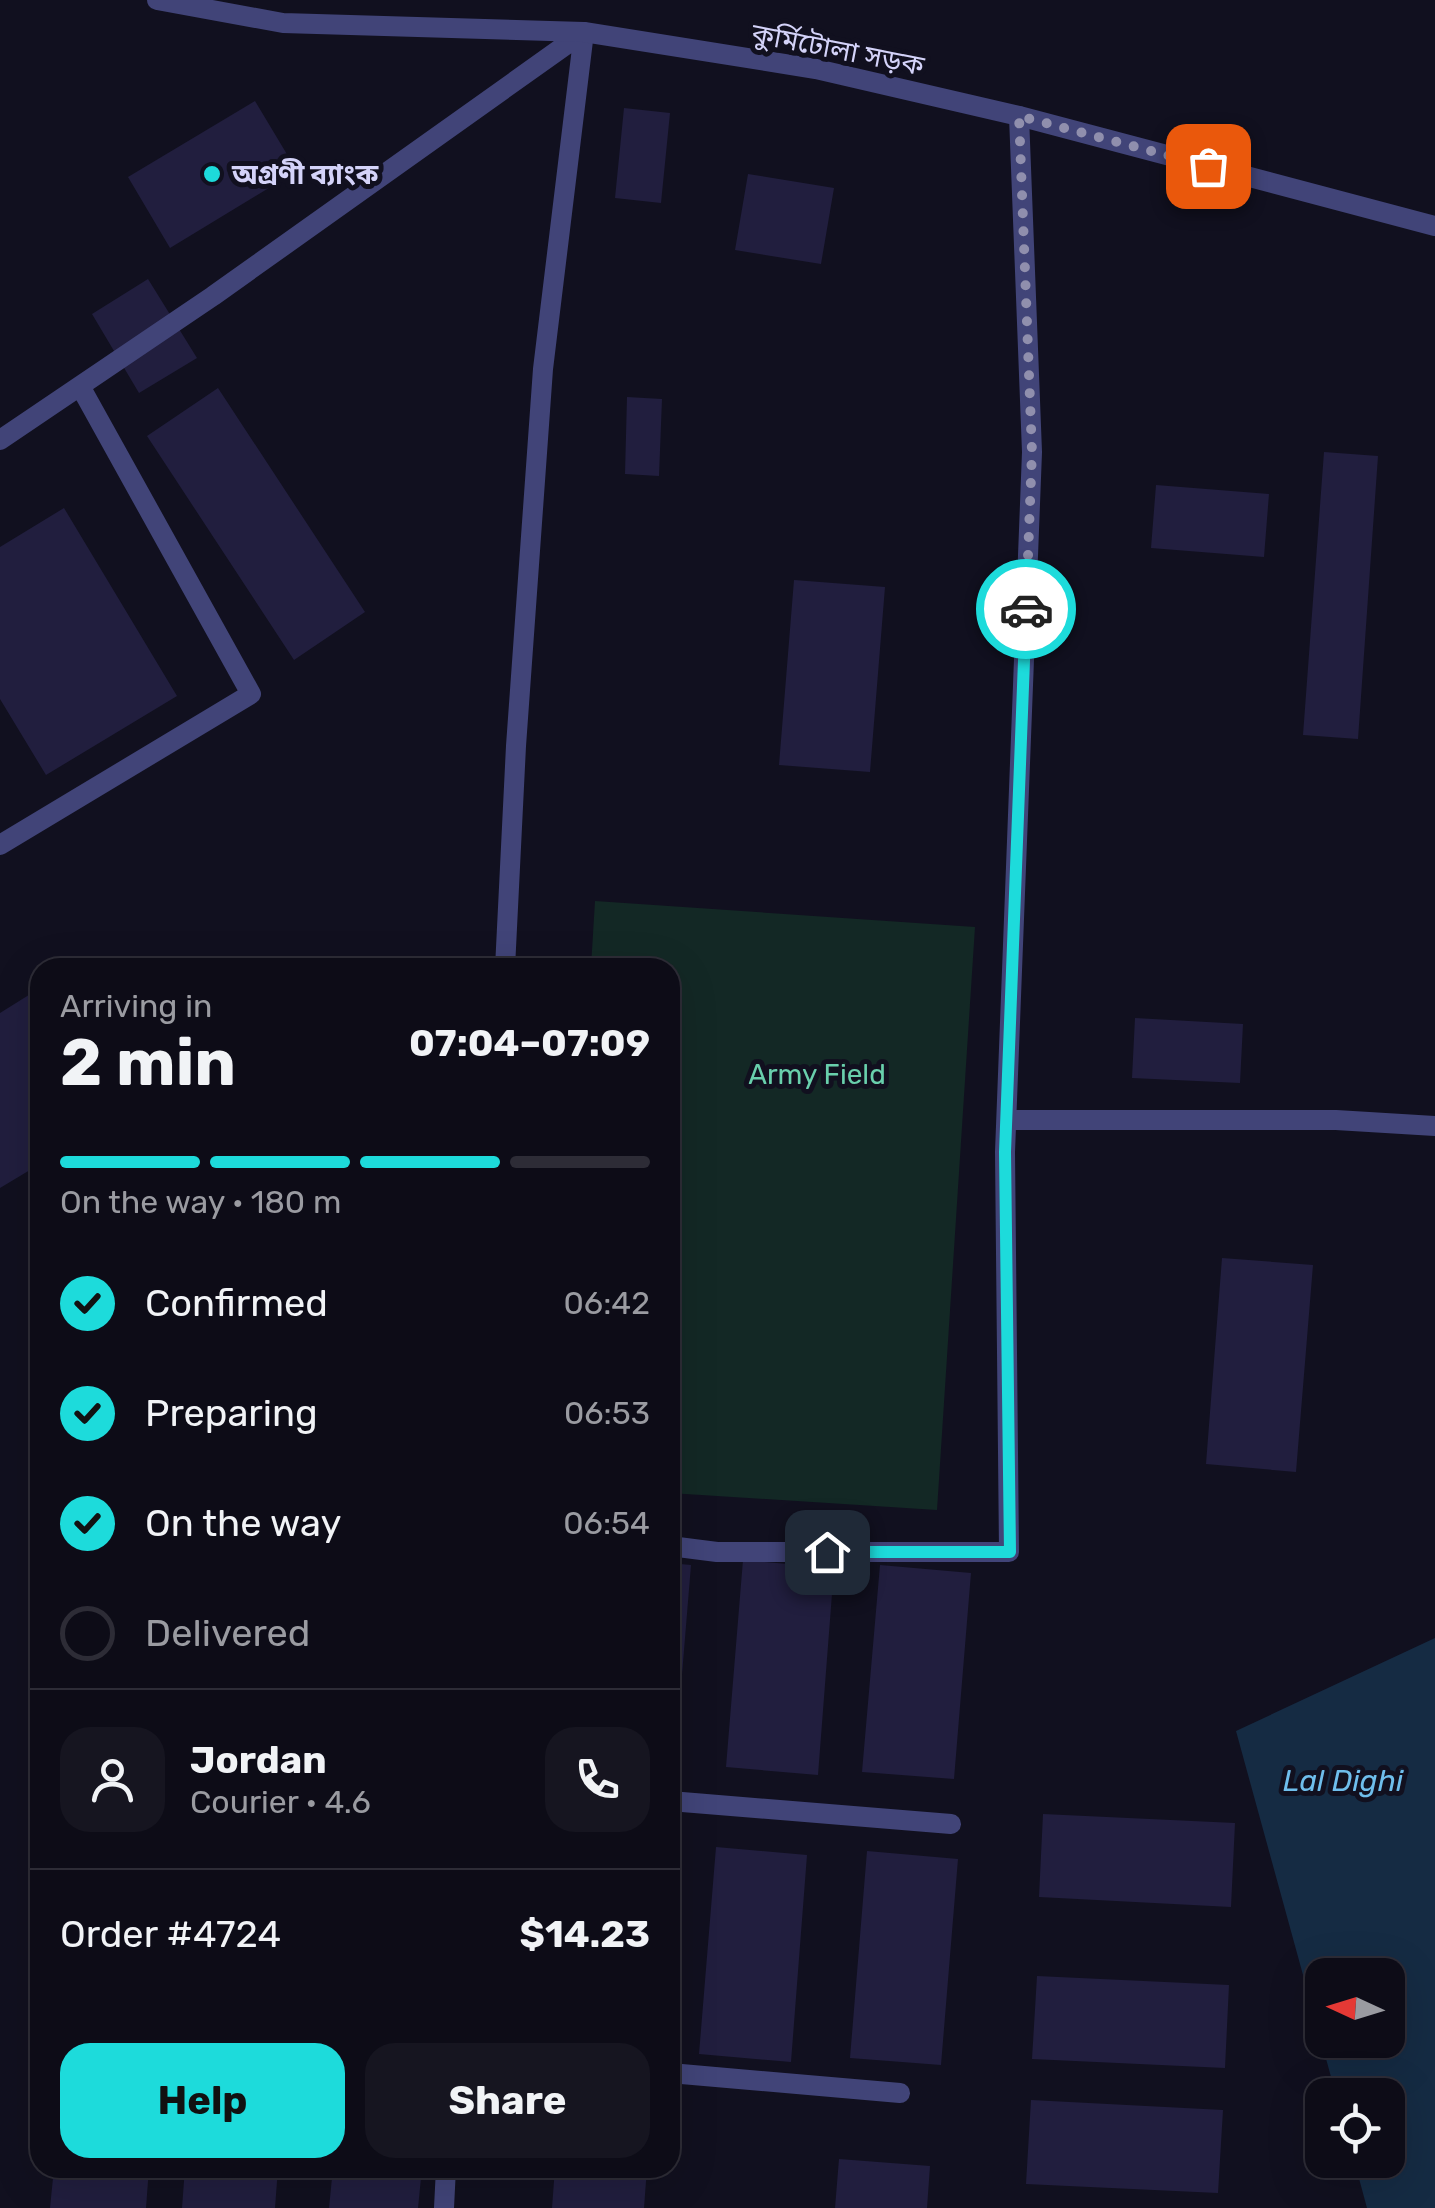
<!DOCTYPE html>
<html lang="en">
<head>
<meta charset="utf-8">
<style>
	:root { --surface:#0d0c17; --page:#161520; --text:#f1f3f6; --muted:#9a9ba1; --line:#2d2c36; --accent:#1ddbdb }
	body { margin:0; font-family:Rubik,"Noto Sans Bengali",sans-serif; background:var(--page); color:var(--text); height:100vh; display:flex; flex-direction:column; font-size:38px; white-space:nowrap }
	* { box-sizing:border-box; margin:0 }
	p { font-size:32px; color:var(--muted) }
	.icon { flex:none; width:55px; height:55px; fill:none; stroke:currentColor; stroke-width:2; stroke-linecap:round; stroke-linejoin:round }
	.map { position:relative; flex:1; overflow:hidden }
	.sheet { position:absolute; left:30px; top:958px; width:650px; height:1220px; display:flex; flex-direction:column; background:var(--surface); border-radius:30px; box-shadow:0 10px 40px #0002,0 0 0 2px var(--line) }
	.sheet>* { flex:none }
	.needle { width:65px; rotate:274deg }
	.fabs { position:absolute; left:1305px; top:1958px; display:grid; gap:20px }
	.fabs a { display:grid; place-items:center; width:100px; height:100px; border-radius:20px; background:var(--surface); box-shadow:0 10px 40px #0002,0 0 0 2px var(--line); font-size:50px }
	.pin { position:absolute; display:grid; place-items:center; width:85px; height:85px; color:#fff; margin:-42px; border-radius:20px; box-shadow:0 5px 15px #0006 }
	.courier { position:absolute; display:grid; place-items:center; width:100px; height:100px; margin:-50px; border:8px solid #1ddbdb; border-radius:50%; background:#fff; color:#222; box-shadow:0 2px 12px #0007 }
	.overview em { font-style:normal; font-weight:700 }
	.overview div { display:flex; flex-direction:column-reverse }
	.overview { display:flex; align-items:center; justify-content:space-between; height:170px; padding:0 30px }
	h1 { font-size:65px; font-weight:700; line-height:75px }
	.bar { display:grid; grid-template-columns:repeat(4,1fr); gap:15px 10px; align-content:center; height:120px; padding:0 30px }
	.bar i { height:12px; border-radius:8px; background:var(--line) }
	.bar .on { background:var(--accent) }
	.bar p { grid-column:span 4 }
	.line { display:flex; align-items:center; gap:25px; padding:0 30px; border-top:2px solid var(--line) }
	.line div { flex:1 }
	.round { display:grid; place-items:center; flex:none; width:105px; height:105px; border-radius:30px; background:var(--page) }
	ol { padding:0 30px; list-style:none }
	li { display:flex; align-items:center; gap:30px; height:110px }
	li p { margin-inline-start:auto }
	li .icon { padding:10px; border-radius:50%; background:var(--accent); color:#111; stroke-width:4 }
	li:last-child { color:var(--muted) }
	li i { width:55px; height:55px; border:5px solid var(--line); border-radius:50% }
	.button { display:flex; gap:20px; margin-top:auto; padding:20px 30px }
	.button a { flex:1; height:115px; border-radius:30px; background:var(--accent); color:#111; font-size:40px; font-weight:700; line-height:115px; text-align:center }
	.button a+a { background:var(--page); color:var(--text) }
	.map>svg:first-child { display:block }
	.green { fill:#132825 }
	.water { fill:#152b43; fill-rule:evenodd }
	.building { fill:#211e3e }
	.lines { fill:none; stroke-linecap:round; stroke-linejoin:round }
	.minor { stroke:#414478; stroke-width:20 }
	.tertiary { stroke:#414478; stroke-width:20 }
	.done { stroke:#908fad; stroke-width:10; stroke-dasharray:0 18 }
	.route { stroke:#1ddbdb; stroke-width:12 }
	.poi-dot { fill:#1ddbdb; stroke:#11101f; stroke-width:4 }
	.labels { text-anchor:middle; stroke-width:10; stroke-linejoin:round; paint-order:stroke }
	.street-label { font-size:28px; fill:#d4d3f9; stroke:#11101f }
	.poi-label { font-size:28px; font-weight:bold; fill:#d4d3f9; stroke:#11101f; text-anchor:start }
	.park-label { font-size:28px; fill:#69cfac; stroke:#11101f }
	.water-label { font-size:30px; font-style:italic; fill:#6fbeec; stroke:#11101f }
</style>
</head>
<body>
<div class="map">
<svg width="1435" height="2208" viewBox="0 0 1435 2208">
	<rect width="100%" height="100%" fill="#11101f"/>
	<path class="green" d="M595,901L975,927L937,1510L670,1493V968L591,967Z"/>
	<path class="water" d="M1435,1638V2208H1367L1354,2160H1388V2095H1336L1236,1731ZM1322,1975H1388V2040H1322Z"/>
	<path class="building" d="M255,101L297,171L170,248L128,177Z
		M624,108L670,113L661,203L615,198Z
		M748,174L834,188L821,264L735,250Z
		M148,279L197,358L139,393L92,314Z
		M218,388L365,612L294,660L147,436Z
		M627,397L662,399L659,476L625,474Z
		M1324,452L1378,456L1358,739L1303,735Z
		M1156,485L1269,494L1264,557L1151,548Z
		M64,508L177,696L46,775L0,699V547Z
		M794,580L885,587L870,772L779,765Z
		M40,988V1164L0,1188V1013Z
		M1135,1018L1243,1024L1240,1083L1132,1078Z
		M1222,1258L1313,1265L1296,1472L1206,1464Z
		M743,1560L834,1568L818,1775L726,1767Z
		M670,1563L691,1565L674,1772L670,1771Z
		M880,1565L971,1573L954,1779L862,1772Z
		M1043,1814L1235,1823L1231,1907L1039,1897Z
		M670,1831L676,1832L673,1870H670Z
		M716,1847L807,1855L791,2062L699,2054Z
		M867,1851L958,1859L941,2065L850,2058Z
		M1037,1976L1229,1985L1225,2068L1032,2059Z
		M1031,2100L1223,2110L1218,2193L1026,2184Z
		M839,2159L930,2166L927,2208H835Z
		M54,2168H149L146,2208H50Z
		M185,2168H278L275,2208H182Z
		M333,2168H422L418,2208H329Z
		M555,2168H647L644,2208H552Z"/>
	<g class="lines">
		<path class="minor" d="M0,440L213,296L584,32L543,369L516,746L505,968
			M0,845L251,694L80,386
			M1007,1120H1336L1435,1126
			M670,1546L717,1552H1009L1005,1152L1032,452L1019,116
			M670,1801L951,1824
			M670,2073L900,2093
			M444,2208L446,2168"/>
		<path class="tertiary" d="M157,0L283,23L584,32L816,69L1019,116L1435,226"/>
	</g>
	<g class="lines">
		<path class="done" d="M1026,609L1032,452L1019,116L1208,166"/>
		<path class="route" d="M827,1552H1010L1005,1152L1026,609"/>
	</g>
	<circle class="poi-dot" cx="212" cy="174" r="10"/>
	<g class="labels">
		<g class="street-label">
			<text transform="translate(838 49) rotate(11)" y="10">কুর্মিটোলা সড়ক</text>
		</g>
		<g class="poi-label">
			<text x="232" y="184">অগ্রণী ব্যাংক</text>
		</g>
		<g class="park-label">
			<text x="817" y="1084">Army Field</text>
		</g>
		<g class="water-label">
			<text x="1343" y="1791">Lal Dighi</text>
		</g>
	</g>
</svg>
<div class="fabs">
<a><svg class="needle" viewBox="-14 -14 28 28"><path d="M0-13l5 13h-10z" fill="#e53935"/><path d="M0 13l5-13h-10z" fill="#9a9ba1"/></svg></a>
<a><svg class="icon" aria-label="locate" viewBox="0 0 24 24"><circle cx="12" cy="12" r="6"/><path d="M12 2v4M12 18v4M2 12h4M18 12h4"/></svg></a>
</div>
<div class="pin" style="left:1208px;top:166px;background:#ea580c"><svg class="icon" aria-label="bag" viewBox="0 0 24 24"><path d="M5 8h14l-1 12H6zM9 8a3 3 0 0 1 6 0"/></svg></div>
<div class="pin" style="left:827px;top:1552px;background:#1f2937"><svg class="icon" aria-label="home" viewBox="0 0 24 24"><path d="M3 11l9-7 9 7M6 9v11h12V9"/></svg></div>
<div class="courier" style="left:1026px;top:609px"><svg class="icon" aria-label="car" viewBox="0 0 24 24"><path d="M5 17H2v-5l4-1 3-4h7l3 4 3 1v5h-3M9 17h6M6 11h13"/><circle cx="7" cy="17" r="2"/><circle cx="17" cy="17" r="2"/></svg></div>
<section class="sheet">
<div class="overview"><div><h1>2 min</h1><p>Arriving in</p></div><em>07:04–07:09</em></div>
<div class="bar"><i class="on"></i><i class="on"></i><i class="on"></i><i></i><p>On the way · 180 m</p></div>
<ol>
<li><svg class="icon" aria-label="check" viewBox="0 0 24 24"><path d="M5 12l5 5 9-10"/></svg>Confirmed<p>06:42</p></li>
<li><svg class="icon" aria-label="check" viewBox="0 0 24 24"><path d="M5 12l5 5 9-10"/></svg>Preparing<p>06:53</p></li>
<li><svg class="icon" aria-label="check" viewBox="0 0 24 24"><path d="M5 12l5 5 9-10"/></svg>On the way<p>06:54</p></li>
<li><i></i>Delivered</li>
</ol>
<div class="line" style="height:180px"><a class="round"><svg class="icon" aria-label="person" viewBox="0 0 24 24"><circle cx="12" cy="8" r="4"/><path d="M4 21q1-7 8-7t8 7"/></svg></a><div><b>Jordan</b><p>Courier · 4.6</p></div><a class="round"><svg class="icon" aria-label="phone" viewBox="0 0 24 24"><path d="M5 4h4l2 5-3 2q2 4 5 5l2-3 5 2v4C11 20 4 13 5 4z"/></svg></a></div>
<div class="line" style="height:130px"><div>Order #4724</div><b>$14.23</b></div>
<div class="button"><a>Help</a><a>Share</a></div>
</section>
</div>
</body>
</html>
